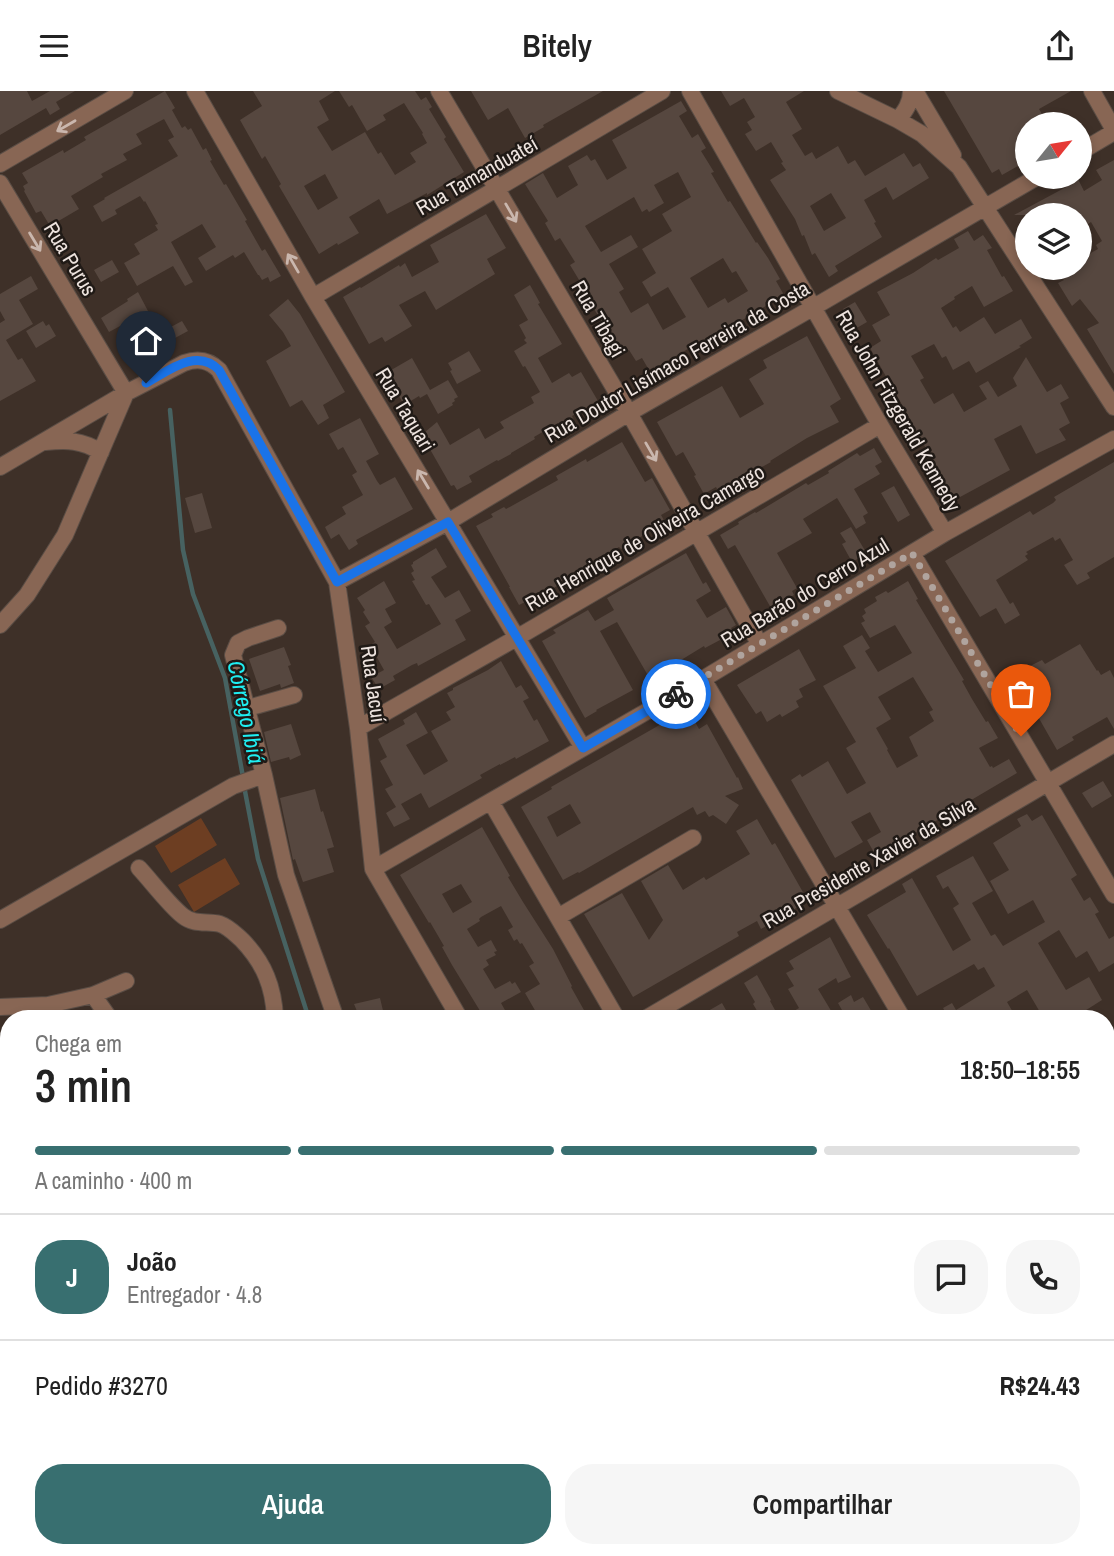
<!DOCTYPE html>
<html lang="pt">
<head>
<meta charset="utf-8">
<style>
	:root { --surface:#fff; --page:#f6f6f6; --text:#222; --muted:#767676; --line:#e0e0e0; --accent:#386f70 }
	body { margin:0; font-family:"Archivo Narrow",sans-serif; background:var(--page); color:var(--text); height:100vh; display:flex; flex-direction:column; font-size:26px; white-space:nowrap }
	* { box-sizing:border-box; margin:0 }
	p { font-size:23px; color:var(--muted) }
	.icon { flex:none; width:38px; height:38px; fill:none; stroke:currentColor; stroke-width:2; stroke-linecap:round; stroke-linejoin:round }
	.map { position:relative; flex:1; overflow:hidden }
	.panel { position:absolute; left:0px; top:919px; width:1115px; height:548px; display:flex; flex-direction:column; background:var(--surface); border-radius:28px 28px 0 0; box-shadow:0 4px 10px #0003 }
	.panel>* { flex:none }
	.needle { width:46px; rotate:60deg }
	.controls { position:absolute; left:1015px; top:21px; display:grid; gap:14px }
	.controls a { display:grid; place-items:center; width:77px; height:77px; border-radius:50%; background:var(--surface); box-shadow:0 4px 10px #0003; font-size:35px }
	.pin { position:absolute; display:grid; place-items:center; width:60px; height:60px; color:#fff; margin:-72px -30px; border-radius:50% 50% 50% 0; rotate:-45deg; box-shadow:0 0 7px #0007 }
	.pin .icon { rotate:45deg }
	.courier { position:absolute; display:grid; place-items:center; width:70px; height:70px; margin:-35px; border:5px solid #1a73e8; border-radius:50%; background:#fff; color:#222; box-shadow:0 2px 9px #0007 }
	.headline em { font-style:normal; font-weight:600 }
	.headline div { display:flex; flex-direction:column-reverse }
	.headline { display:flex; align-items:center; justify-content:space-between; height:119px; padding:0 35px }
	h1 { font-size:46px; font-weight:600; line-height:52px }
	.bar { display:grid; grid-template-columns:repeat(4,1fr); gap:10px 7px; align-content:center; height:84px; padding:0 35px }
	.bar i { height:9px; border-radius:5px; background:var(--line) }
	.bar .on { background:var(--accent) }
	.bar p { grid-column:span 4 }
	.line { display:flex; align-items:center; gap:18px; padding:0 35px; border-top:2px solid var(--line) }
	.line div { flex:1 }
	.round { display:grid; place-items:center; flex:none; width:74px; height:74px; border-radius:28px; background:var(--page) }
	.action { display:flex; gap:14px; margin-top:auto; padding:14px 35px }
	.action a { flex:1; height:80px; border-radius:28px; background:var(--accent); color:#fff; font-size:28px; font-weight:600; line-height:80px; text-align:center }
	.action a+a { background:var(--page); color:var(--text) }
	header { display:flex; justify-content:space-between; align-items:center; height:91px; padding:0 35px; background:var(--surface); font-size:32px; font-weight:600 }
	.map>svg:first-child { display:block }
	.green { fill:#6d3e22 }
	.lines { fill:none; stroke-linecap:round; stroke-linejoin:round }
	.stream { stroke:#476261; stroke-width:4.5 }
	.building { fill:#56473f; fill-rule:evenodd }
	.minor-casing { stroke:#5a4d45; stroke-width:18 }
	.minor { stroke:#886654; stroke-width:16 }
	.oneway { stroke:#cab7ae }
	.done { stroke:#b0a49e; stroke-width:7; stroke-dasharray:0 12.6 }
	.route { stroke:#1a73e8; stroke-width:9 }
	.labels { text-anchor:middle; stroke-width:5; stroke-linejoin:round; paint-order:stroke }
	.street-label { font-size:21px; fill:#ede3de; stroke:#201a16 }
	.water-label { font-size:23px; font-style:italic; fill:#1feef2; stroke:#201a16 }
</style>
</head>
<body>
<header><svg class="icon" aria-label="menu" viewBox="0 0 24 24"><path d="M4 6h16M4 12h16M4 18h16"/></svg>Bitely<svg class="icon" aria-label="share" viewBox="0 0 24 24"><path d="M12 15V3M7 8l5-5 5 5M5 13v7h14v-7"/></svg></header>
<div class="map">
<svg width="1114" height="1465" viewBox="0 0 1114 1465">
	<rect width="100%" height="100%" fill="#3e3028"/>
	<path class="green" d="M201,727L217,754L171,782L155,755Z
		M225,767L240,793L194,821L178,794Z"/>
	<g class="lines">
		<path class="stream" d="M170,319L183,459L193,503L225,587L243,686
			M244,695L258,768L309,928
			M0,953L9,955
			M1106,1358L1114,1356"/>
	</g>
	<path class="building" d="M0,0H27L32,10L50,0H75L56,11L60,18L50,24L46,17L0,44Z
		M165,0L175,17L172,19L182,37L185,35L188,39L191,37L203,59L206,57L212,69L210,70L224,94L226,93L247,129L245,130L262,160L265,158L281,185L270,191L268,186L262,189L259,184H258L244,161L235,167L233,164L206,180L198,167L216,156L202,133L171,151L193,191L185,195L173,175L137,195L124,172L140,163L134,153L158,139L155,134L158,133L145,110L144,111L140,105L115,119L117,123L102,131L93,115L105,108L104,107L178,65L168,49L174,46L164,28L136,43L142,53L123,63L127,69L101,83L103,86L71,105L79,118L50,135L41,120L36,122L24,100L25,99L23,95L28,92L22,82L63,59L64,62L86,49L84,46Z
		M253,0H335L319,10L329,29L317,36L332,60L365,41L378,63L381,61L395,84L416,71L410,62L427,52L422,43L423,42L404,12L383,24L386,29L367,40L352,14L349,16L339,0H415L421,9L426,6L432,16L429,18L446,46L444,48L464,81L427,104V102L387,123L379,108L349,126L359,142L338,154L337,152L319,163L279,95L281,93L265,65L262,68L240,29L262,15ZM325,83L338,107L318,119L304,95Z
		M471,0H603L543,34L544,36L525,47L508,17L488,29Z
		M721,0H804L786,11L802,38L792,44L805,65L812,61L816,68L838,55L848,73L855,69L865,85L904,62L913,76L920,72L929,87L893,109L886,96L864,109L876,131L874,132L882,146L835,175L838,180L829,186L815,162L812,164L804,144L802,145L795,128L770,89L786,79L781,72L783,71L771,51L756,60L745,43L752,39L747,31L755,26L744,7L730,15ZM831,102L846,127L824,140L810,115Z
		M944,0H1071L1039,18L1048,33H1027V70L1002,84L999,78L992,82Z
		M681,10L687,20L679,25L692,47L698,43L706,57L701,60L714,81L711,82L728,111L730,110L756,152L757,151L768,167L780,188L776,190L784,204L729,237L701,252L700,251L655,277L654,276L649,279L642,267L636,270L629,259L624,262L619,254L617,255L594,218L596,217L570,174L575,171L560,147L555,150L545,132L548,130L525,93L543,82L557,107L578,94L568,75L587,64L591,70L595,68L607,89L627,77L612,49ZM678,81L691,106L662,123L672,140L642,158L656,182L642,191L651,206L668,196L686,226L663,239L648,212L631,222L619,201L624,198L609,173L638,156L631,144L601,161L585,135L634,106L642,121L647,118L649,121L664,112L654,94ZM723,167L732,182L736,180L748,200L728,212L725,207L708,217L690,187Z
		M1114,69V283L1087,238L1099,232L1080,208L1072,215L1058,192L1064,189L1056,177H1080V168L1098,158L1096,154L1102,150L1091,131L1080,138V124H1014L1068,95L1067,94L1078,88L1084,100L1102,89L1096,79Z
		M486,123L506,157L487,168L495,183L436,219L425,200L399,214L412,235L385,251L382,246L369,253L343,206L360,196L361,197L399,174L400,176L405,172L412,186L439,171L430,154Z
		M968,140L974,150L983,144L992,157L987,159L1002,186L1004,185L1013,200L984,216L972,195L954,206L955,208L941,217L953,237L956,235L960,241L984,226L995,243L1021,228L1032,247L1019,255L1021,256L976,282L969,270L953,279L946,265L942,267L934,253L911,265L924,287L920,289L934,313L953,302L964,321L987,308L979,295L988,290L998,306L1017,295L1013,287L1026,266L1047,301L1061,293L1069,307L1060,312L1070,332L1059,338L1066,349L1036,363L1021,334L994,348L1010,379L949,412L935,388L942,384L909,329L910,328L870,257L881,250L872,234L890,224L877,201L913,182L936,167L938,169L959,157L954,148Z
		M112,169L119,181L101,191L94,179Z
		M31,185L38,198L19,209L33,233L6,249L18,269L22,267L36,290L0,310V232L5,229L0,220V203Z
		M530,194L540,212L538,213L562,253L538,267L552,292L569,282L572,286L581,281L598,310L572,325L574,329L561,336L558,332L534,346L535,348L511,362V363L498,370L497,369L469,385L472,391L457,399L454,394L451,395L423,346L427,344L425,341L437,331L450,354L479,337L485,348L504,337L500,331L534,312L531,306L540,301L525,275L523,276L514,260L527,252L524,249L526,247L519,234L528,229L514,204Z
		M138,201L148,220L109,241L101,227L128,210L127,208Z
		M288,208L300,223L345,301L323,314L329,327L318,334L302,309L290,316L266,270L291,255L283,241L269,224Z
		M855,211L867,231L855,238L843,218Z
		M43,230L46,235L49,233L56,245L36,257L26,240Z
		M182,230L188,240L175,247L169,237Z
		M807,245L841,308L830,315L839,331L807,347L770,370L771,371L718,400L716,396L704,403L694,385L696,384L683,361L676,365L657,331L722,295L740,327L764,313L749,288L767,277L763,269Z
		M469,260L481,280L457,293L450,280L452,279L448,272Z
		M412,267L430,299L448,289L458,306L454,308L455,310L452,312L453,314L438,323L427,303L420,307L419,305L404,314L386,282Z
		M360,327L379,363L366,370L377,390L380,394L395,386L413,418L356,449L358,453L349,459L339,443L331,448L325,436L346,423L342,416L363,404L352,384L357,381L343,356L338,359L329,343Z
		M622,351L645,391L652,387L670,419L661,424L665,431L621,458L619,456L601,467L602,468L537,507L526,513L525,511L519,514L509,496H510L476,435L493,426L491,423L504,416L506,418L558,389L556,385L586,368L587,371Z
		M874,357L882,371L875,375L880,383L854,398L868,422L863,425L866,432L856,438L837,407L803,428L812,442L777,462L797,497L792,500L794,504L771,517L735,454L728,458L720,444L739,433L738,431L755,421L756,422L806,392L808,394L829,382L828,380L857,362L860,365Z
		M1114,371V466L1087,482L1090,487L1077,494L1064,474L1073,469L1060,447L1055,450L1053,446L1026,461L1028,463L1025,465L1028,469L996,489L1010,513L1013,511L1020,524L1005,533L996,517L980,526L945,470L1030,420L1033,424L1053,412L1056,409L1054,406Z
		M894,395L910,424L898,431L881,402Z
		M202,402L212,437L195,442L185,407Z
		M851,436L867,463L852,471L842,453L846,451L840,442Z
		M436,457L447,476L431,486L445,507L459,499L471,520L455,529L466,549L418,575L417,572L412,574L393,585L395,589L379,598L371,586L384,579L370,554L375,551L365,535L370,532L363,521L365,519L357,507L384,490L396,512L385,518L392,531L384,536L397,558L441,533L429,513L426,514L412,490L415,489L411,482L414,480L411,474L413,473V471Z
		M686,462L703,493L706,491L711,500L696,509L707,527L726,516L736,534L731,537L735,544L722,552L720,549L705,557L704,555L650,588L617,531L600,540L633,599L596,619L597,620L585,627L542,550L556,542L553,539L588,519L595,530L614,519L607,507Z
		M908,490L918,508L916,509L964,589L962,590L972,608L986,631L988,630L998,647L979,657L990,676L992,675L993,677L1009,668L1017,682L929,734L930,737L918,744L917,741L876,765L867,749L881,741L870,721L851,731L863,751L835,767L791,689L800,683L802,686L828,670L847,703L866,692L846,657L856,651L823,595L856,577L843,555L862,544L870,557L865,560L878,581L912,562L895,534L870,547L861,532L865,530L862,525L866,522L864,518L877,510L875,506L886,500L888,502ZM913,586L933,619L929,621L934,630L909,646L918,665L897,677L887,659L888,658L876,637L891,628L878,606Z
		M1080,553L1097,580L1098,579L1101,584L1110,579L1114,587V638L1107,626L1072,646L1074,649L1057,659L1016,587L1030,579L1028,576L1042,569L1045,573Z
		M284,556L291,574L288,575L294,592L281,597L280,593L260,600L249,568Z
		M799,558L816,589L799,598L803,606L796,610L799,616L782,626L780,623L767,631L761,620L756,623L737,594Z
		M501,570L516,597L521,594L529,607L523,610L534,630L537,628L549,650L516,668L515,666L500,674V673L480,684L482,687L429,717L421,702L401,713L410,728L394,736L386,722L396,716L385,698L393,694L380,670L387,666L378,648L405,633L403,629L416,621L428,642L406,654L424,684L448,670L431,640L451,629L446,621L455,616L447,602L453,599V597L488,579Z
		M688,618L699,638L707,633L737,687L738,686L743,698L725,705L739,714L726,733L713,724L709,726L705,720L697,724L693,716L579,782L578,781L563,789L521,716L552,698L551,696L663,632L659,626L669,620L673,626ZM570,713L581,732L557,746L547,726Z
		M291,633L301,664L290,669L289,666L271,671L264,641Z
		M1103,690L1112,705L1092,717L1082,702Z
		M315,698L321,721L323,720L334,756L327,758L334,781L303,791L295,768L293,769L280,707Z
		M1027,723L1032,730L1042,724L1077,784L1071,788L1084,810L1090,806L1099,821L1095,823L1109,848L1114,845V872L1099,881L1087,860L1076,867L1059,839L1038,852L1066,899L1089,886L1102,909L1072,928H1044L1027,899L1007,911L1017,928H993L988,919L982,923L980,919L967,928H942L947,924L943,917L952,912L956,919L995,895L984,876L978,879L974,873L917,905L889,857L888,858L867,824L906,801L902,793L912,787L953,860L971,849L953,817L959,813L948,795L943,798L936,785L973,765L993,800L972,812L991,845L995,843L1003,855L1045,831L1033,809L1008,823L990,790L1009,779L993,752L1021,735L1017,728Z
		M757,728L772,754L775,752L804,803L794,809L798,816L761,838L757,830L737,841L739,845L633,906L584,823L622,802L649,849L663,829L641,790L668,774L683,799L704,786L706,789L750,763L736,740Z
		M482,736L510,785L508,786L523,811L553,858L572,895L571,896L589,928H540L525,902L540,893L529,875L534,872L522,852L520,853L517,848L514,850L508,839L513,836L501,815L481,826L479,828L480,830L467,838L478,856L491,849L497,860L494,861L496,864L486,869L489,874L483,878L495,898L510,890L512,893L515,891L521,901L501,912L510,928H485L452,874L442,856L444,855L430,831L429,832L400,784ZM461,793L472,811L453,822L442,803Z
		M830,846L851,886L838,892L836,887L818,898L833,923L825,928H780L799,917L788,898L794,895L786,882L794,878L789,870Z
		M757,884L771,909L770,910L780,928H762L753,913L755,911L744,892Z
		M851,904L854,911L863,906L876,928H847L838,912Z
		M380,907L385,928H365L364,923L359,925L354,913Z
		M722,912L731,928H694Z"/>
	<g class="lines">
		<defs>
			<path id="minor" d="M195,0L313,206L583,657
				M439,0L629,322L759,552
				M690,0L880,334L945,442
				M838,0L898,29L922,43L959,76L1114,316
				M915,0L953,64
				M1092,0L1114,39
				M898,29C905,20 911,12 911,0
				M1080,61L1114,41
				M0,73L125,0
				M0,92L126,302
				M313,206L662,0
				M45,351C68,349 81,349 101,361
				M0,376L126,302L184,272C198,267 209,269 219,279L337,491L358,637L373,778L460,928
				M912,462L1114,804
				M337,491L448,431L629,322L814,216L1037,86
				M0,534L27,504L65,444L126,302
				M278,537L248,547L238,552L233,564L264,684L286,784L336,928
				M703,588L903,928
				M248,617L294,604
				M358,637L518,546L880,334
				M491,711L617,928
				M139,777C152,791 169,814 183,825C194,834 207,830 220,833C229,836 235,843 242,849C264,872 274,896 275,928
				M373,778L703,588L945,442L1114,348
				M558,826L693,747
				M0,829L233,695L264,684
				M93,904L110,928
				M0,916L48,914L93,904L126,890
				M645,928L1114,653
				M1106,962L1114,957
				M0,1060H9
				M1106,1125L1114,1115
				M1106,1144L1114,1149
				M1106,1166L1114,1165
				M0,1195L9,1208
				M1106,1296L1114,1295
				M0,1418L9,1419
				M109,1458V1465
				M695,1458L768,1465
				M308,1465V1458
				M431,1465V1458
				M825,1465L843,1458"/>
		</defs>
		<use href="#minor" class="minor-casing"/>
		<use href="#minor" class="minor"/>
	</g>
	<defs><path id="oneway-shaft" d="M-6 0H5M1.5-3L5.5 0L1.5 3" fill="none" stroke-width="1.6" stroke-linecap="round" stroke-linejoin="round" transform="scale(1.75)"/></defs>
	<g class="oneway">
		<use href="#oneway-shaft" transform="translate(66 35) rotate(150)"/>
		<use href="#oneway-shaft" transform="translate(511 122) rotate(60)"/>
		<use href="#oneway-shaft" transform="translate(35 151) rotate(59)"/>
		<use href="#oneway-shaft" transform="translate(293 172) rotate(-120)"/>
		<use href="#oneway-shaft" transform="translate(651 361) rotate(60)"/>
		<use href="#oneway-shaft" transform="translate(423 388) rotate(-121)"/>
	</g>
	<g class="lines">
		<path class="done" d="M676,603L912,462L1021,645"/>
		<path class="route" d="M146,292C168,280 197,256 219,279L337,491L448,431L583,657L676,603"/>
	</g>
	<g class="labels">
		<g class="street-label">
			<text transform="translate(477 85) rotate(-30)" y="7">Rua Tamanduateí</text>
			<text transform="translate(70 168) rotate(59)" y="7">Rua Purus</text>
			<text transform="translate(598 228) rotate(60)" y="7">Rua Tibagi</text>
			<text transform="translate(677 271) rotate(-30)" y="7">Rua Doutor Lisímaco Ferreira da Costa</text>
			<text transform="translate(405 319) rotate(59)" y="7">Rua Taquari</text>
			<text transform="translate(898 320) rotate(60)" y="7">Rua John Fitzgerald Kennedy</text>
			<text transform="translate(645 447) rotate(-30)" y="7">Rua Henrique de Oliveira Camargo</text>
			<text transform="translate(805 502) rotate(-31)" y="7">Rua Barão do Cerro Azul</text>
			<text transform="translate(373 593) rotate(82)" y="7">Rua Jacuí</text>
			<text transform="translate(869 772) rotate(-30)" y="7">Rua Presidente Xavier da Silva</text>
		</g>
		<g class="water-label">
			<text transform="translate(246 621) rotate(78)" y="8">Córrego Ibiá</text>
		</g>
	</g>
</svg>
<div class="controls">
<a><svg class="needle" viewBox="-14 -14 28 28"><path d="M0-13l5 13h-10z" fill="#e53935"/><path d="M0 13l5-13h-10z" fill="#767676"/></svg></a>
<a><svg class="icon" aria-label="layers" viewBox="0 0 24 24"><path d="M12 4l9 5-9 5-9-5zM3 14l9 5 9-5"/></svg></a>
</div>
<div class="pin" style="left:1021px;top:645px;background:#ea580c"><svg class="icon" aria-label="bag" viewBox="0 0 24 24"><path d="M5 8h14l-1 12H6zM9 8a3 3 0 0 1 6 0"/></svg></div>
<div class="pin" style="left:146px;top:292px;background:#1f2937"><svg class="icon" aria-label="home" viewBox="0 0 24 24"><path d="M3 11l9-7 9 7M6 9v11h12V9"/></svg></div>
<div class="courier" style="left:676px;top:603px"><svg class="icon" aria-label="bike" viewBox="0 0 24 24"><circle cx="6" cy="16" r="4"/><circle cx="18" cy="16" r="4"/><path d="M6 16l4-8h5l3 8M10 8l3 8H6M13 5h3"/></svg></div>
<section class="panel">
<div class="headline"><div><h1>3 min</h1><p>Chega em</p></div><em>18:50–18:55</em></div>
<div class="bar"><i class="on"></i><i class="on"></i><i class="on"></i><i></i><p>A caminho · 400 m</p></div>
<div class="line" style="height:126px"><b class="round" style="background:var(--accent);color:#fff">J</b><div><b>João</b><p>Entregador · 4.8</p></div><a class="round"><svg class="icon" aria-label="chat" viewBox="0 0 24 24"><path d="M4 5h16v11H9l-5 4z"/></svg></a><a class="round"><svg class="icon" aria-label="phone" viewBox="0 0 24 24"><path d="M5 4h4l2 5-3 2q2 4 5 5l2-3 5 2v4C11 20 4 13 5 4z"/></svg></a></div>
<div class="line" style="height:91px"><div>Pedido #3270</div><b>R$24.43</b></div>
<div class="action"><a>Ajuda</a><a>Compartilhar</a></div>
</section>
</div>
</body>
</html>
